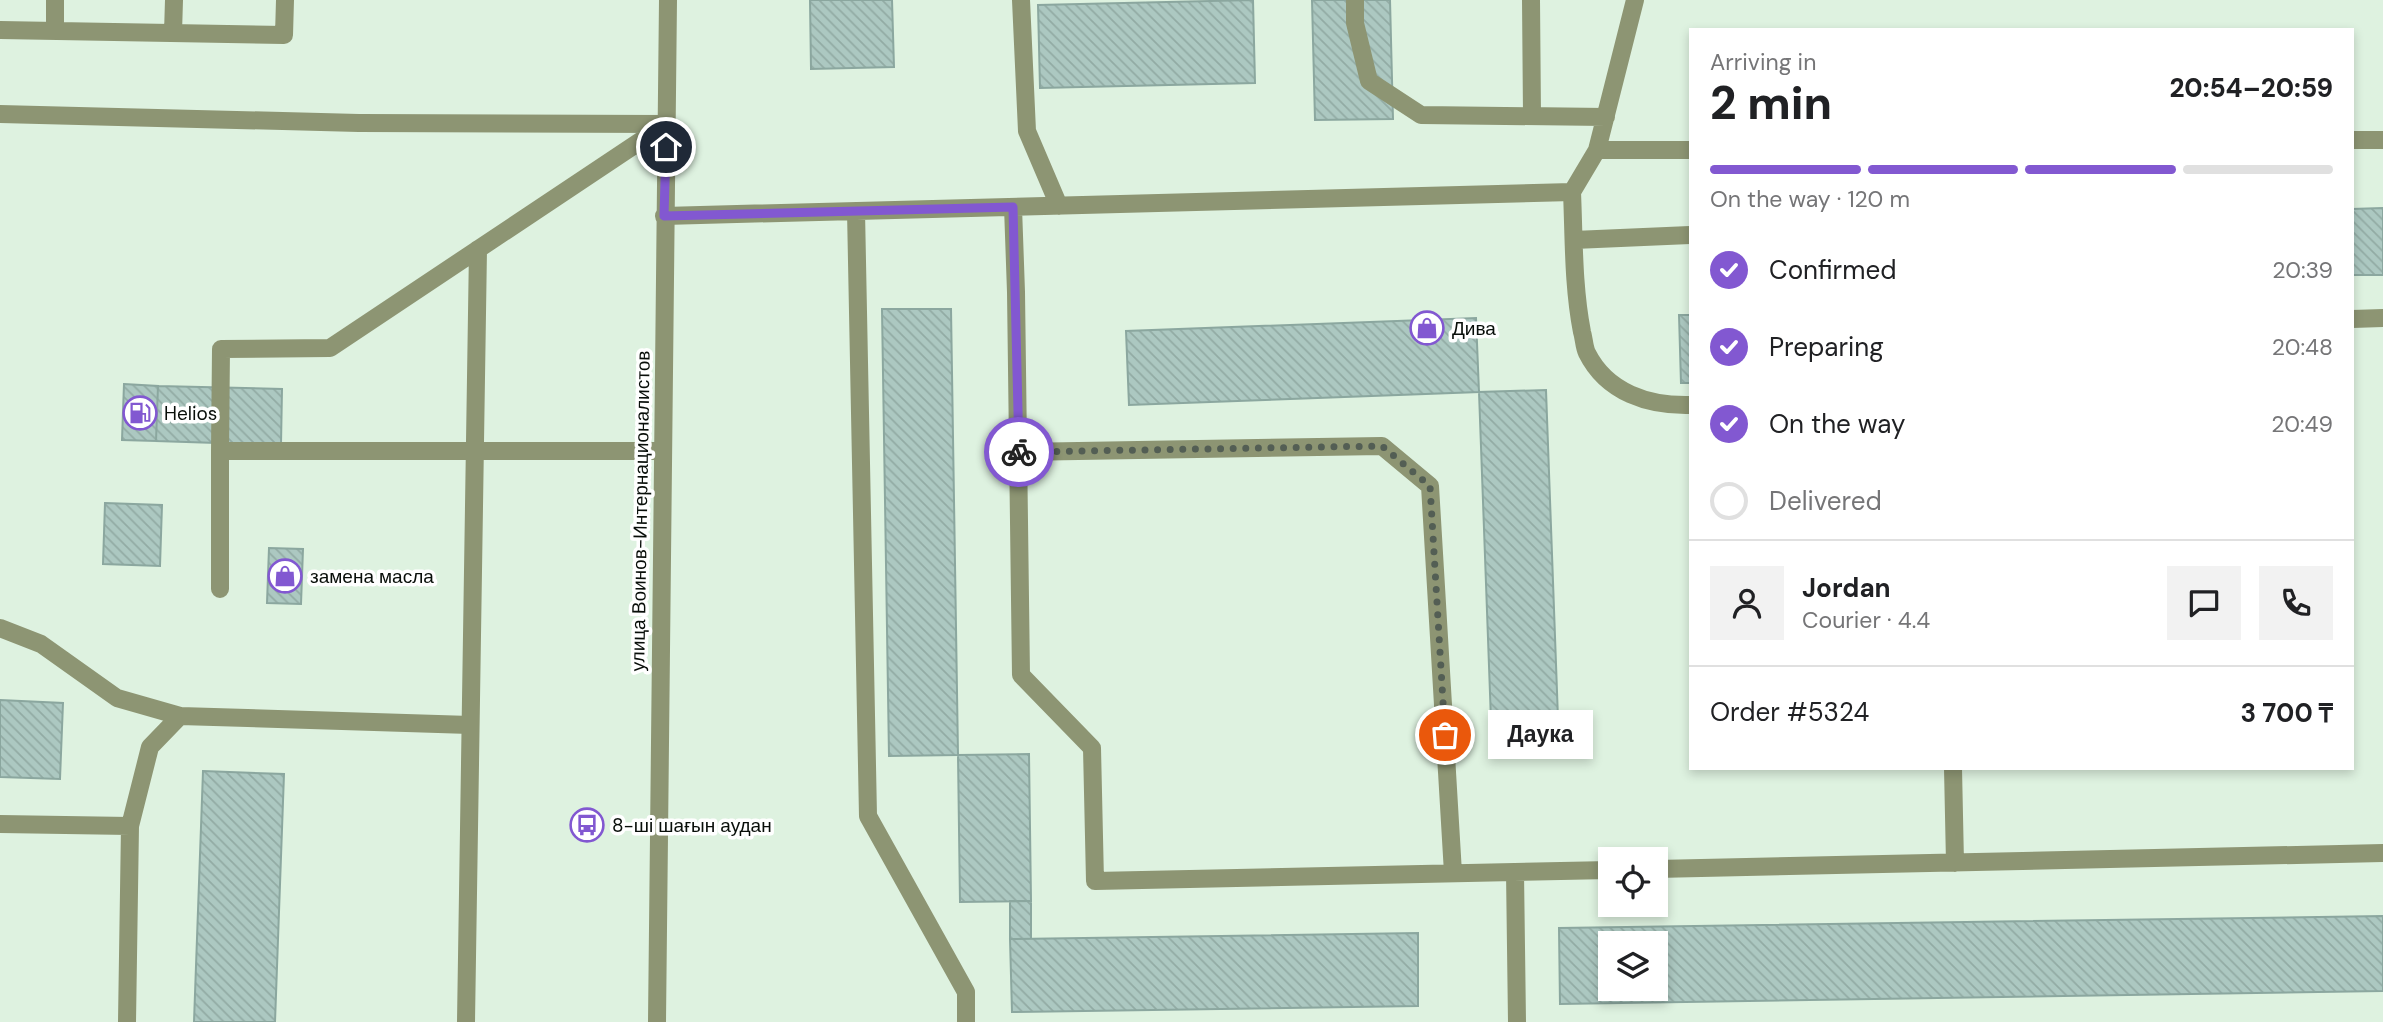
<!DOCTYPE html>
<html lang="en">
<head>
<meta charset="utf-8">
<style>
	:root { --surface:#fff; --page:#f2f2f2; --text:#202124; --muted:#757577; --line:#e0e0e0; --accent:#8258d1 }
	body { margin:0; font-family:"DM Sans",sans-serif; background:var(--page); color:var(--text); height:100vh; display:flex; flex-direction:column; font-size:26px; white-space:nowrap }
	* { box-sizing:border-box; margin:0 }
	p { font-size:23px; color:var(--muted) }
	.icon { flex:none; width:38px; height:38px; fill:none; stroke:currentColor; stroke-width:2; stroke-linecap:round; stroke-linejoin:round }
	.map { position:relative; flex:1; overflow:hidden }
	.panel { position:absolute; left:1689px; top:28px; width:665px; height:742px; display:flex; flex-direction:column; background:var(--surface); border-radius:0px; box-shadow:0 4px 10px #0003 }
	.panel>* { flex:none }
	.controls { position:absolute; left:1598px; top:847px; display:grid; gap:14px }
	.controls a { display:grid; place-items:center; width:70px; height:70px; border-radius:0px; background:var(--surface); box-shadow:0 4px 10px #0003; font-size:35px }
	.pin { position:absolute; display:grid; place-items:center; width:60px; height:60px; color:#fff; margin:-30px; border:4px solid #fff; border-radius:50%; box-shadow:0 2px 7px #0007 }
	.courier { position:absolute; display:grid; place-items:center; width:70px; height:70px; margin:-35px; border:5px solid #8258d1; border-radius:50%; background:#fff; color:#222; box-shadow:0 2px 9px #0007 }
	.bubble { position:absolute; height:49px; border-radius:0px; background:var(--surface); box-shadow:0 4px 10px #0003; font-size:23px; font-weight:800; line-height:49px; text-align:center }
	.summary em { font-style:normal; font-weight:800 }
	.summary div { display:flex; flex-direction:column-reverse }
	.summary { display:flex; align-items:center; justify-content:space-between; height:119px; padding:0 21px }
	h1 { font-size:46px; font-weight:800; line-height:52px }
	.bar { display:grid; grid-template-columns:repeat(4,1fr); gap:10px 7px; align-content:center; height:84px; padding:0 21px }
	.bar i { height:9px; border-radius:5px; background:var(--line) }
	.bar .selected { background:var(--accent) }
	.bar p { grid-column:span 4 }
	.line { display:flex; align-items:center; gap:18px; padding:0 21px; border-top:2px solid var(--line) }
	.line div { flex:1 }
	.round { display:grid; place-items:center; flex:none; width:74px; height:74px; border-radius:0px; background:var(--page) }
	ol { padding:0 21px; list-style:none }
	li { display:flex; align-items:center; gap:21px; height:77px }
	li p { margin-inline-start:auto }
	li .icon { padding:7px; border-radius:50%; background:var(--accent); color:#fff; stroke-width:4 }
	li:last-child { color:var(--muted) }
	li i { width:38px; height:38px; border:4px solid var(--line); border-radius:50% }
	.map>svg:first-child { display:block }
	.building { fill:url(#building-back-hatch); stroke:#8ba79f; stroke-width:2; fill-rule:evenodd }
	.lines { fill:none; stroke-linecap:round; stroke-linejoin:round }
	.service { stroke:#8d9573; stroke-width:18 }
	.tertiary { stroke:#8d9573; stroke-width:18 }
	.done { stroke:#535e54; stroke-width:7; stroke-dasharray:0 12.6 }
	.route { stroke:#8258d1; stroke-width:9 }
	.labels { text-anchor:middle; stroke-width:7; stroke-linejoin:round; paint-order:stroke }
	.poi-label { font-size:19px; fill:#080e09; stroke:#fff; text-anchor:start }
	.street-label { font-size:19px; fill:#080e09; stroke:#fff }
</style>
</head>
<body>
<div class="map">
<svg width="2383" height="1022" viewBox="0 0 2383 1022">
	<defs>
		<pattern id="building-back-hatch" width="6" height="6" patternUnits="userSpaceOnUse" patternTransform="scale(1.75)"><rect width="6" height="6" fill="#acc8c1"/><path d="M-1 5l2 2M0 0l6 6M5-1l2 2" fill="none" stroke="#92aba4"/></pattern>
	</defs>
	<rect width="100%" height="100%" fill="#def2e0"/>
	<path class="building" d="M810,0H892L894,67L811,69Z
		M1253,0L1255,83L1040,88L1038,5Z
		M1312,0H1390L1393,119L1315,120Z
		M2383,208V275H2352V209Z
		M882,309H951L958,755L889,756Z
		M1679,315H1690V383H1681Z
		M1476,318L1479,392L1129,405L1126,331Z
		M124,384L158,386L156,441L122,440Z
		M158,386L282,389L281,445L156,441Z
		M1546,390L1559,746L1492,748L1479,392Z
		M105,503L162,505L160,566L103,564Z
		M269,548L303,549L301,604L267,603Z
		M0,700L63,703L60,779L0,777Z
		M1029,754L1031,901L960,902L958,755Z
		M203,771L284,774L275,1022H194Z
		M1010,901H1031V939H1010Z
		M2383,916V991L1560,1004L1559,928ZM1610,943H1656V989H1610Z
		M1418,933V1006L1012,1012L1010,939Z"/>
	<g class="lines">
		<path class="service" d="M1021,0L1027,131L1059,206
			M1355,0V23L1369,81L1421,115L1606,117
			M1531,0L1532,116
			M0,30L284,35L285,0
			M55,31V0
			M173,33L174,0
			M0,114L359,123L666,124
			M2352,140H2383
			M1597,150H1690
			M1572,192C1574,238 1573,286 1582,332C1584,338 1584,347 1587,353C1607,393 1649,406 1690,405
			M1013,207L1016,292L1021,675L1092,748L1095,881L1610,870
			M856,211L868,816L966,992V1022
			M664,216L1572,192L1597,150L1635,0
			M1574,240L1690,235
			M2352,319L2383,318
			M662,451H220L221,349L330,348L666,124
			M1019,452L1382,446L1430,486L1453,873
			M220,589V451
			M0,628L41,644L117,698L180,716L470,725
			M1953,768L1955,863
			M0,824L130,826
			M1656,869L2383,853
			M1515,872L1517,1022
			M127,1022L130,826L150,747L180,716
			M466,1022L478,249"/>
		<path class="tertiary" d="M657,1022L668,0"/>
	</g>
	<g class="lines">
		<path class="done" d="M1019,452L1382,446L1430,486L1445,735"/>
		<path class="route" d="M666,147L664,216L1013,207L1019,452"/>
	</g>
	<defs>
		<symbol id="shop-ring" viewBox="-11 -11 22 22"><circle r="9.5" fill="#fff" stroke="#8258d1" stroke-width="1.5"/><path d="M-5-2.5h2.3a2.7 3.5 0 0 1 5.4 0H5L5.5 6h-11ZM-1.5-2.5h3a1.5 2.3 0 0 0-3 0Z" fill="#8258d1"/></symbol>
		<symbol id="fuel-ring" viewBox="-11 -11 22 22"><circle r="9.5" fill="#fff" stroke="#8258d1" stroke-width="1.5"/><path d="M-5.5-6h7V0h2V4h1.3V-2.5L3-4.5l.8-.8L6-3V5H2.5V1h-1V6h-7ZM-4.2-4.7v3.2H.2V-4.7Z" fill="#8258d1"/></symbol>
		<symbol id="bus-ring" viewBox="-11 -11 22 22"><circle r="9.5" fill="#fff" stroke="#8258d1" stroke-width="1.5"/><path d="M-5-6H5V4H4V6H2V4H-2V6H-4V4H-5ZM-3.5-4V0h7V-4ZM-3.5 1.2v1.5H-2V1.2ZM2 1.2v1.5H3.5V1.2Z" fill="#8258d1"/></symbol>
	</defs>
	<g fill-rule="evenodd">
		<use href="#shop-ring" x="1408" y="309" width="38" height="38"/>
		<use href="#fuel-ring" x="121" y="394" width="38" height="38"/>
		<use href="#shop-ring" x="266" y="557" width="38" height="38"/>
		<use href="#bus-ring" x="568" y="806" width="38" height="38"/>
	</g>
	<g class="labels">
		<g class="poi-label">
			<text x="1452" y="335">Дива</text>
			<text x="164" y="420">Helios</text>
			<text x="310" y="583">замена масла</text>
			<text x="612" y="832">8-ші шағын аудан</text>
		</g>
		<g class="street-label">
			<text transform="translate(640 511) rotate(-89)" y="7">улица Воинов-Интернационалистов</text>
		</g>
	</g>
</svg>
<div class="controls">
<a><svg class="icon" aria-label="locate" viewBox="0 0 24 24"><circle cx="12" cy="12" r="6"/><path d="M12 2v4M12 18v4M2 12h4M18 12h4"/></svg></a>
<a><svg class="icon" aria-label="layers" viewBox="0 0 24 24"><path d="M12 4l9 5-9 5-9-5zM3 14l9 5 9-5"/></svg></a>
</div>
<div class="pin" style="left:1445px;top:735px;background:#ea580c"><svg class="icon" aria-label="bag" viewBox="0 0 24 24"><path d="M5 8h14l-1 12H6zM9 8a3 3 0 0 1 6 0"/></svg></div>
<div class="pin" style="left:666px;top:147px;background:#1f2937"><svg class="icon" aria-label="home" viewBox="0 0 24 24"><path d="M3 11l9-7 9 7M6 9v11h12V9"/></svg></div>
<div class="courier" style="left:1019px;top:452px"><svg class="icon" aria-label="bike" viewBox="0 0 24 24"><circle cx="6" cy="16" r="4"/><circle cx="18" cy="16" r="4"/><path d="M6 16l4-8h5l3 8M10 8l3 8H6M13 5h3"/></svg></div>
<div class="bubble" style="left:1488px;top:710px;width:105px">Даука</div>
<section class="panel">
<div class="summary"><div><h1>2 min</h1><p>Arriving in</p></div><em>20:54–20:59</em></div>
<div class="bar"><i class="selected"></i><i class="selected"></i><i class="selected"></i><i></i><p>On the way · 120 m</p></div>
<ol>
<li><svg class="icon" aria-label="check" viewBox="0 0 24 24"><path d="M5 12l5 5 9-10"/></svg>Confirmed<p>20:39</p></li>
<li><svg class="icon" aria-label="check" viewBox="0 0 24 24"><path d="M5 12l5 5 9-10"/></svg>Preparing<p>20:48</p></li>
<li><svg class="icon" aria-label="check" viewBox="0 0 24 24"><path d="M5 12l5 5 9-10"/></svg>On the way<p>20:49</p></li>
<li><i></i>Delivered</li>
</ol>
<div class="line" style="height:126px"><a class="round"><svg class="icon" aria-label="person" viewBox="0 0 24 24"><circle cx="12" cy="8" r="4"/><path d="M4 21q1-7 8-7t8 7"/></svg></a><div><b>Jordan</b><p>Courier · 4.4</p></div><a class="round"><svg class="icon" aria-label="chat" viewBox="0 0 24 24"><path d="M4 5h16v11H9l-5 4z"/></svg></a><a class="round"><svg class="icon" aria-label="phone" viewBox="0 0 24 24"><path d="M5 4h4l2 5-3 2q2 4 5 5l2-3 5 2v4C11 20 4 13 5 4z"/></svg></a></div>
<div class="line" style="height:91px"><div>Order #5324</div><b>3 700 ₸</b></div>
</section>
</div>
</body>
</html>
